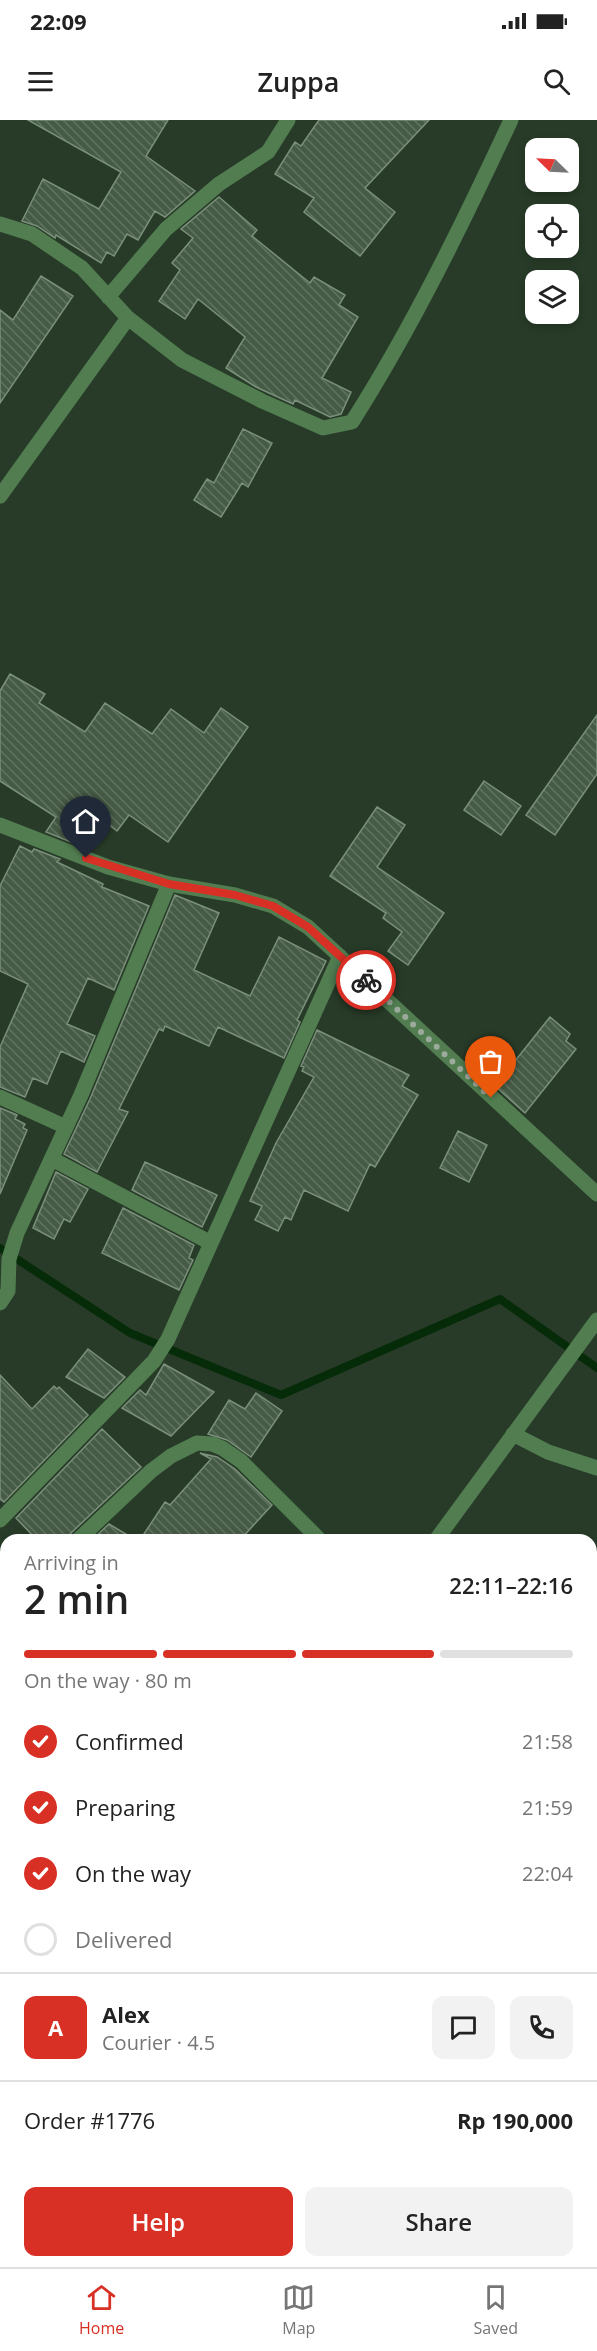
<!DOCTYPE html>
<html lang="en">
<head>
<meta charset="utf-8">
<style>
	:root { --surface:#fff; --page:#f2f2f2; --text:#222; --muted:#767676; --line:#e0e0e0; --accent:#d93025 }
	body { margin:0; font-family:"Open Sans",sans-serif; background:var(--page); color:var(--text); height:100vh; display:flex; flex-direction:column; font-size:22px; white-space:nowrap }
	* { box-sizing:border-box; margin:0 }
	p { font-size:20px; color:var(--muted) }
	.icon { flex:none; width:33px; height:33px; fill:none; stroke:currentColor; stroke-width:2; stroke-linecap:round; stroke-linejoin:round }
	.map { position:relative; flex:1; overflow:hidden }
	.side { position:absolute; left:0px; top:1414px; width:597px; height:734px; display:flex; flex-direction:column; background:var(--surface); border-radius:18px 18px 0 0; box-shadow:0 3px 9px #0003 }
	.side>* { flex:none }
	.needle { width:39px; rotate:294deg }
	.buttons { position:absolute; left:525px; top:18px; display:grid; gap:12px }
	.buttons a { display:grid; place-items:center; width:54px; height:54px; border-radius:12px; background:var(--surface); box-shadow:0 3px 9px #0003; font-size:30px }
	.pin { position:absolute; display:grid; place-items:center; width:51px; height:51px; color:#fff; margin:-62px -26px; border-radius:50% 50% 50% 0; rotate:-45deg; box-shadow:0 0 6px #0007 }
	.pin .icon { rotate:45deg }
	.courier { position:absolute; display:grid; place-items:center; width:60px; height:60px; margin:-30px; border:4px solid #d93025; border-radius:50%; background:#fff; color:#222; box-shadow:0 2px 8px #0007 }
	.head em { font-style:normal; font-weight:600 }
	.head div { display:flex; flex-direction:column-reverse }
	.head { display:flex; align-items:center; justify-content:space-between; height:102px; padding:0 24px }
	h1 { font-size:39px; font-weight:600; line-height:45px }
	.bar { display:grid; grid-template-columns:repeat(4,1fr); gap:9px 6px; align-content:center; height:72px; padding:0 24px }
	.bar i { height:8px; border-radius:4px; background:var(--line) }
	.bar .current { background:var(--accent) }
	.bar p { grid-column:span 4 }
	.line { display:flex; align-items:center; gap:15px; padding:0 24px; border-top:2px solid var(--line) }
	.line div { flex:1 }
	.round { display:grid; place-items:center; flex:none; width:63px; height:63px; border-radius:12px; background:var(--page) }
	ol { padding:0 24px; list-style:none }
	li { display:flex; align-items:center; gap:18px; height:66px }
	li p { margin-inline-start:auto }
	li .icon { padding:6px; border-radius:50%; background:var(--accent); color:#fff; stroke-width:4 }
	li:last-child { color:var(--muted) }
	li i { width:33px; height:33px; border:3px solid var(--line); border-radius:50% }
	.cta { display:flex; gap:12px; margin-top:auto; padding:12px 24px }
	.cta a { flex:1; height:69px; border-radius:12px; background:var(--accent); color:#fff; font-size:24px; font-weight:600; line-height:69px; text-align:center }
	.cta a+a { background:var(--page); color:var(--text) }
	.status { display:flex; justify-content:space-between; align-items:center; height:42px; padding:0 30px; background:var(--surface); direction:ltr }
	.status svg { height:16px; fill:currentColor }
	header { display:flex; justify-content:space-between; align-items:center; height:78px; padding:0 24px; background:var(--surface); font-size:27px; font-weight:600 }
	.tabs { display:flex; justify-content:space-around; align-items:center; height:84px; border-top:2px solid var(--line); background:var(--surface); font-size:16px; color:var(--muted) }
	.tabs a { display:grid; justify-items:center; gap:3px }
	.tabs .current { color:var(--accent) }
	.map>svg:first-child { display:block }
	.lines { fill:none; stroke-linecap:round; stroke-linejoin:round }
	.stream { stroke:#052b08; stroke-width:8 }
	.building { fill:url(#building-back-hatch); stroke:#7a907a; stroke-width:1.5 }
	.minor { stroke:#517d51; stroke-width:15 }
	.done { stroke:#9caa9c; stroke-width:6; stroke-dasharray:0 10.8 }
	.route { stroke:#d93025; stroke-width:8 }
</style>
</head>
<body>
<div class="status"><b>22:09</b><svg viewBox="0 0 49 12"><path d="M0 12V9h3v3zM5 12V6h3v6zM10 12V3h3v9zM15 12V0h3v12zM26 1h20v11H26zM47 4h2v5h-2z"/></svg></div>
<header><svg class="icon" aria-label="menu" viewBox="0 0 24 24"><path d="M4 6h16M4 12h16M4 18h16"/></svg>Zuppa<svg class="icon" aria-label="search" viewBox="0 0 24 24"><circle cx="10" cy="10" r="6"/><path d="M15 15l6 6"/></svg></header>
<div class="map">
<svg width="597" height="2147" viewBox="0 0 597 2147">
	<defs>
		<pattern id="building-back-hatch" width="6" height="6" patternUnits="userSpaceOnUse" patternTransform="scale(1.5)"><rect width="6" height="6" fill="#465b46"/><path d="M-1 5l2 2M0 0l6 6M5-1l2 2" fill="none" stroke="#607360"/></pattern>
	</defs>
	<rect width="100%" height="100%" fill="#283b28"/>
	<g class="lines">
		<path class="stream" d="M0,1128L130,1213L281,1275L500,1179L597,1248
			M0,1890L6,1895
			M406,2142L414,2147"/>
	</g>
	<path class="building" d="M28,0H168L146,36L195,71L165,97L155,91L138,120L127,114L114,136L107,132L101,143L56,115L55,118L37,106L22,101L43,59L99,89L121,52Z
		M319,0H429L365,68L395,92L360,136L304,92L314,78L275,54L295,22L301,26Z
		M219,77L257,110L252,116L310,163L314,157L345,175L339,185L358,197L322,258L351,272L341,294L330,297L295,280L293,284L256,267L226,248L245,217L198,179L185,199L159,181L180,150L172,143L193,118L181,109Z
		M41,156L73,176L0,283V190L13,200Z
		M243,309L272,323L248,367L242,363L221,397L194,380L207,359L214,363Z
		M10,554L45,574L39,583L85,612L105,583L152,614L171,589L204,613L221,588L248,607L168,722L129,695L117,711L92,692L71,722L46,712L56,697L0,661V571Z
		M597,595V654L555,715L526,695Z
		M484,661L521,686L501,715L464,690Z
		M377,687L405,705L377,747L444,793L408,845L388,831L402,812L383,798L386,793L330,756Z
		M20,726L32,732L34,729L60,739L57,742L103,764L102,767L149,786L114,870L88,858L67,904L95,916L84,942L61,931L47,964L33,958L25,977L0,967V927L28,864L0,851V766Z
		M175,775L219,793L194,850L250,876L279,817L326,841L297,900L300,902L284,938L218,907L209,926L165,906L163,911L159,909L119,989L128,992L97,1052L64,1034L90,979Z
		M550,897L570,914L566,921L576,929L525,993L495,966Z
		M317,910L409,955L402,966L418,975L375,1047L370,1044L348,1091L304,1070L291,1100L285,1097L278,1111L255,1100L262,1086L250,1081L276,1023L314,957L302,951L304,947L301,946Z
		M0,988L17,995L15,999L25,1004L23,1008L27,1010L0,1074Z
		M458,1011L487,1025L469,1062L440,1048Z
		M145,1042L217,1075L202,1107L132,1070Z
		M56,1052L88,1069L70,1102L64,1099L54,1119L33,1108Z
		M123,1088L194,1125L189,1138L193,1140L179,1170L102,1133Z
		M88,1229L125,1257L104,1278L66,1257Z
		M164,1244L214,1272L171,1316L122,1288L140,1270L146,1275Z
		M0,1255L32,1289L54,1266L57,1269L59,1267L88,1295L4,1382L0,1379Z
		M256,1273L282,1291L251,1337L227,1320L208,1314L229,1280L245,1289Z
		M102,1309L141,1347L71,1413L68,1420H37L16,1398Z
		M200,1333L217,1337L235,1349L272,1385L240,1420H140L165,1382L170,1385L211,1339Z
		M109,1404L136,1420H92Z"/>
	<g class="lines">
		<path class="minor" d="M0,104L32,114L82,148L128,198L182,240L262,281L323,308L352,302C413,206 463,103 511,0
			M108,177L166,109L219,64L268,32L288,0
			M0,376L128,198
			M0,705L108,747L169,764L235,775L273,786L308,807L597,1074
			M0,977L66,1007
			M52,1039L211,1123
			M0,1183L8,1171L9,1139L17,1113L81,975L169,764
			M513,1314L548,1332L597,1348
			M0,1400L154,1241L168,1219L340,836
			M78,1420L151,1351L171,1336L197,1323L212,1324L222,1328L241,1341L320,1420
			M436,1420L597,1200
			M0,1448L6,1455
			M591,1715L597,1719
			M591,1910L597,1912
			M0,2041L6,2032"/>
	</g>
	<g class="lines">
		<path class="done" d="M366,860L491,978"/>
		<path class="route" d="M86,738L169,764L235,775L273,786L308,807L366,860"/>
	</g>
</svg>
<div class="buttons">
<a><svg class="needle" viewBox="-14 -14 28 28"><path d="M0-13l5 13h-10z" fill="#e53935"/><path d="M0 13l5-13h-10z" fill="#767676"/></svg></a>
<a><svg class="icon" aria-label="locate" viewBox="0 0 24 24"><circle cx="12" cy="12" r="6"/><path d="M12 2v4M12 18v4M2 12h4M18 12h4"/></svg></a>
<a><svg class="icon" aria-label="layers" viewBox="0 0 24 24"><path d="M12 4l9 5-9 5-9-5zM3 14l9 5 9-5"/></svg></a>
</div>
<div class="pin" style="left:491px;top:978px;background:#ea580c"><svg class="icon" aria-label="bag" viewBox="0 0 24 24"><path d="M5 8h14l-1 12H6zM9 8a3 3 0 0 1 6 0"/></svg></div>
<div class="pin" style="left:86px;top:738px;background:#1f2937"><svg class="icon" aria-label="home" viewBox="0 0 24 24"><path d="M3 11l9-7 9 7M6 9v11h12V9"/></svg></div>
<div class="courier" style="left:366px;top:860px"><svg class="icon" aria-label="bike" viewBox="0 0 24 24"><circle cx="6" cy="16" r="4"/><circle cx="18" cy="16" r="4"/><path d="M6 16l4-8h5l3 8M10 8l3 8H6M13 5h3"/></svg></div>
<section class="side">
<div class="head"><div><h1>2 min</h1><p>Arriving in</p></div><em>22:11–22:16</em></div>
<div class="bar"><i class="current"></i><i class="current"></i><i class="current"></i><i></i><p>On the way · 80 m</p></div>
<ol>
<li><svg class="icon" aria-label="check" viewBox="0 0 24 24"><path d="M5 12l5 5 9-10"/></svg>Confirmed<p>21:58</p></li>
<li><svg class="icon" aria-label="check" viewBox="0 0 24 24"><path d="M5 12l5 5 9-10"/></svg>Preparing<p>21:59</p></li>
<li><svg class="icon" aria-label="check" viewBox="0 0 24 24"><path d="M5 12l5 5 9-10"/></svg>On the way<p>22:04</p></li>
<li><i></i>Delivered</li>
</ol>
<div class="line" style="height:108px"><b class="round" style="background:var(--accent);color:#fff">A</b><div><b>Alex</b><p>Courier · 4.5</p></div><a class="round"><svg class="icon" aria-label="chat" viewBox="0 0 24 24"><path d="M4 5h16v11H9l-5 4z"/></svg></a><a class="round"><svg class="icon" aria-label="phone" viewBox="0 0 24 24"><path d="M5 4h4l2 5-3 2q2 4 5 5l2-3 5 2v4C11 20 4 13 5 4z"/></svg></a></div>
<div class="line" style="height:78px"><div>Order #1776</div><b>Rp 190,000</b></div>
<div class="cta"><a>Help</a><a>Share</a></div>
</section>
</div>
<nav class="tabs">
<a class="current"><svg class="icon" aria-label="home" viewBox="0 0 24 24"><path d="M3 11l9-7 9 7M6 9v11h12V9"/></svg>Home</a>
<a><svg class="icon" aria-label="map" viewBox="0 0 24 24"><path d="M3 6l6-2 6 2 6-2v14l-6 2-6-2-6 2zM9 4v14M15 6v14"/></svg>Map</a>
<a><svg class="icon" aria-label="saved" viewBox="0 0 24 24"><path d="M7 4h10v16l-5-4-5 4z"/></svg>Saved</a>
</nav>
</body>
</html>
